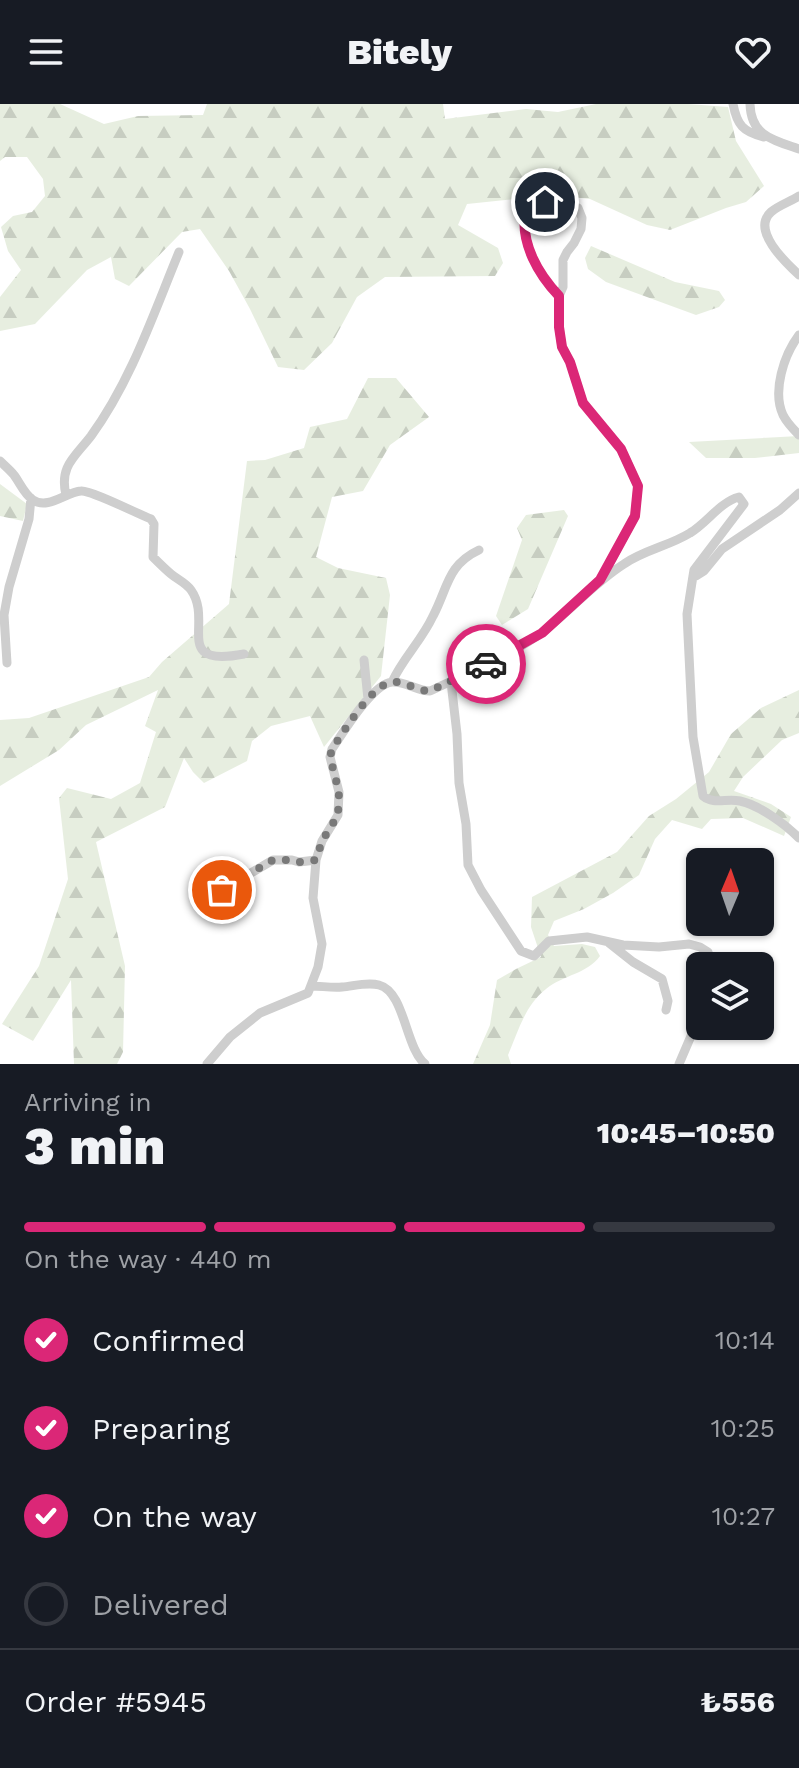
<!DOCTYPE html>
<html lang="en">
<head>
<meta charset="utf-8">
<style>
	:root { --surface:#171b24; --page:#20242c; --text:#f1f3f6; --muted:#9ea1a6; --line:#363941; --accent:#db2777 }
	body { margin:0; font-family:"Work Sans",sans-serif; background:var(--page); color:var(--text); height:100vh; display:flex; flex-direction:column; font-size:30px; white-space:nowrap }
	* { box-sizing:border-box; margin:0 }
	p { font-size:26px; color:var(--muted) }
	.icon { flex:none; width:44px; height:44px; fill:none; stroke:currentColor; stroke-width:2; stroke-linecap:round; stroke-linejoin:round }
	.map { position:relative; height:960px; overflow:hidden }
	.panel { display:flex; flex-direction:column; background:var(--surface); flex:1 }
	.panel>* { flex:none }
	.needle { width:52px; rotate:2deg }
	.buttons { position:absolute; left:686px; top:744px; display:grid; gap:16px }
	.buttons a { display:grid; place-items:center; width:88px; height:88px; border-radius:12px; background:var(--surface); box-shadow:0 2px 6px #0004; font-size:40px }
	.pin { position:absolute; display:grid; place-items:center; width:68px; height:68px; color:#fff; margin:-34px; border:4px solid #fff; border-radius:50%; box-shadow:0 2px 8px #0007 }
	.courier { position:absolute; display:grid; place-items:center; width:80px; height:80px; margin:-40px; border:6px solid #db2777; border-radius:50%; background:#fff; color:#222; box-shadow:0 2px 10px #0007 }
	.summary em { font-style:normal; font-weight:800 }
	.summary div { display:flex; flex-direction:column-reverse }
	.summary { display:flex; align-items:center; justify-content:space-between; height:136px; padding:0 24px }
	h1 { font-size:52px; font-weight:800; line-height:60px }
	.bar { display:grid; grid-template-columns:repeat(4,1fr); gap:12px 8px; align-content:center; height:96px; padding:0 24px }
	.bar i { height:10px; border-radius:6px; background:var(--line) }
	.bar .on { background:var(--accent) }
	.bar p { grid-column:span 4 }
	.line { display:flex; align-items:center; gap:20px; padding:0 24px; border-top:2px solid var(--line) }
	.line div { flex:1 }
	ol { padding:0 24px; list-style:none }
	li { display:flex; align-items:center; gap:24px; height:88px }
	li p { margin-inline-start:auto }
	li .icon { padding:8px; border-radius:50%; background:var(--accent); color:#fff; stroke-width:4 }
	li:last-child { color:var(--muted) }
	li i { width:44px; height:44px; border:4px solid var(--line); border-radius:50% }
	header { display:flex; justify-content:space-between; align-items:center; height:104px; padding:0 24px; background:var(--surface); font-size:36px; font-weight:800 }
	.map>svg:first-child { display:block }
	.forest { fill:url(#forest-firs) }
	.lines { fill:none; stroke-linecap:round; stroke-linejoin:round }
	.minor { stroke:#cecece; stroke-width:9 }
	.done { stroke:#797979; stroke-width:8; stroke-dasharray:0 14.4 }
	.route { stroke:#db2777; stroke-width:10 }
</style>
</head>
<body>
<header><svg class="icon" aria-label="menu" viewBox="0 0 24 24"><path d="M4 6h16M4 12h16M4 18h16"/></svg>Bitely<svg class="icon" aria-label="heart" viewBox="0 0 24 24"><path d="M12 20l-8-8c-3-5 5-10 8-4 3-6 11-1 8 4z"/></svg></header>
<div class="map">
<svg width="799" height="960" viewBox="0 0 799 960">
	<defs>
		<pattern id="forest-firs" width="22" height="20" patternUnits="userSpaceOnUse" patternTransform="scale(2)"><rect width="22" height="20" fill="#e7eee0"/><path d="M5 1l3.5 6h-7zM16 11l3.5 6h-7z" fill="#c7cdc1"/></pattern>
	</defs>
	<rect width="100%" height="100%" fill="#fff"/>
	<path class="forest" d="M0,0H60L104,20L138,12L203,11L207,0H443L445,15L526,5L558,8L596,0H688L728,3L736,37L764,82L746,98L726,104L670,126L647,121L590,95L553,91L467,100L458,121L498,144L503,159L495,172L385,173L357,193L332,239L304,266L278,263L250,205L229,167L200,125L182,128L129,182L115,175L111,153L87,166L35,220L0,227V193L21,166L8,147L1,123L13,112L32,108L45,92L43,75L27,53H5L0,57Z
		M591,142L675,178L719,187L725,196L719,203L696,211L606,178L588,165L585,154Z
		M368,274H396L429,313L390,341L363,387L332,393L316,453L338,464L386,474L390,491L381,572L324,643L310,612L271,622L252,637L247,657L204,679L193,668L184,654L165,703L96,738L125,862L123,948L117,960H74L71,876L33,937L2,920L39,862L68,775L59,694L67,684L111,695L140,679L156,628L145,622L158,586L86,621L59,646L0,682V616L29,614L149,573L162,558L229,500L247,357L265,356L304,344L310,323L347,315Z
		M799,332V349L755,354H706L689,338Z
		M0,380L27,400L23,417L0,412Z
		M564,406L568,412L528,505L502,521L496,512L522,436L517,424L526,411Z
		M799,586V629L782,636L743,673L734,687L771,700L791,713L784,732L743,714L711,715L702,725L672,716L655,735L639,771L613,789L584,805L554,817L548,831L554,842L582,840L595,843L600,852C587,870 563,871 546,885C525,901 518,928 508,951L511,960H473L490,921L497,876L516,865L541,853L531,823L532,793L617,748L649,712L676,695L709,668L731,630L761,604Z"/>
	<g class="lines">
		<path class="minor" d="M733,0C737,21 743,28 764,33
			M750,0C751,32 773,36 799,45
			M799,92C790,98 779,101 771,108C751,126 785,158 799,171
			M545,98L536,101L525,109C521,140 538,170 559,192
			M578,104L582,114L581,125L574,139L567,148L563,156V183L559,192V223L562,243L570,258L583,299L621,345L638,382L635,412L602,473
			M799,231C784,251 772,287 783,311C787,319 793,325 799,331
			M0,357C5,362 10,366 14,371C20,379 24,390 33,396C48,406 66,388 81,387C91,386 138,410 151,415L154,420L153,453C159,459 165,465 171,470C177,475 186,479 191,486C214,518 171,564 244,550
			M66,391C59,362 75,353 91,332C131,277 153,211 179,148
			M693,472L687,510L693,633L703,692C714,701 726,694 740,697C759,701 785,720 799,734
			M364,556L368,595
			M7,559L4,511L9,483L29,415L31,394
			M392,578C403,554 422,536 433,512C448,484 447,461 479,446
			M451,578L457,630L459,679L466,720L468,761L481,786L521,847L534,852L549,837L587,833L623,841L659,843L689,840L700,843L708,848L711,862
			M202,804L222,786L273,756H292L299,758L316,756
			M609,839L633,858L662,875L668,897L666,906
			M311,882C321,882 332,884 342,883C354,882 367,878 379,881C405,888 405,943 425,960
			M207,960L230,933L260,909L308,889L318,863L322,840L313,794L316,756L322,737L338,711L339,688L330,653L332,645C343,629 372,580 392,578C405,577 417,587 430,587C464,571 514,550 544,527C572,505 593,480 624,460C644,446 669,442 690,429C707,419 720,398 739,393L744,400L694,466L693,472H696L704,467L722,445L780,406L799,389
			M679,960L700,911"/>
	</g>
	<g class="lines">
		<path class="done" d="M222,786L273,756H292L299,758L316,756L322,737L338,711L339,688L330,653L332,645C343,629 372,580 392,578C405,577 417,587 430,587L486,560"/>
		<path class="route" d="M486,560L542,529L600,476L635,412L638,382L621,345L583,299L570,258L562,243L559,223V192C538,170 521,140 525,109L536,101L545,98"/>
	</g>
</svg>
<div class="buttons">
<a><svg class="needle" viewBox="-14 -14 28 28"><path d="M0-13l5 13h-10z" fill="#e53935"/><path d="M0 13l5-13h-10z" fill="#9ea1a6"/></svg></a>
<a><svg class="icon" aria-label="layers" viewBox="0 0 24 24"><path d="M12 4l9 5-9 5-9-5zM3 14l9 5 9-5"/></svg></a>
</div>
<div class="pin" style="left:222px;top:786px;background:#ea580c"><svg class="icon" aria-label="bag" viewBox="0 0 24 24"><path d="M5 8h14l-1 12H6zM9 8a3 3 0 0 1 6 0"/></svg></div>
<div class="pin" style="left:545px;top:98px;background:#1f2937"><svg class="icon" aria-label="home" viewBox="0 0 24 24"><path d="M3 11l9-7 9 7M6 9v11h12V9"/></svg></div>
<div class="courier" style="left:486px;top:560px"><svg class="icon" aria-label="car" viewBox="0 0 24 24"><path d="M5 17H2v-5l4-1 3-4h7l3 4 3 1v5h-3M9 17h6M6 11h13"/><circle cx="7" cy="17" r="2"/><circle cx="17" cy="17" r="2"/></svg></div>
</div>
<section class="panel">
<div class="summary"><div><h1>3 min</h1><p>Arriving in</p></div><em>10:45–10:50</em></div>
<div class="bar"><i class="on"></i><i class="on"></i><i class="on"></i><i></i><p>On the way · 440 m</p></div>
<ol>
<li><svg class="icon" aria-label="check" viewBox="0 0 24 24"><path d="M5 12l5 5 9-10"/></svg>Confirmed<p>10:14</p></li>
<li><svg class="icon" aria-label="check" viewBox="0 0 24 24"><path d="M5 12l5 5 9-10"/></svg>Preparing<p>10:25</p></li>
<li><svg class="icon" aria-label="check" viewBox="0 0 24 24"><path d="M5 12l5 5 9-10"/></svg>On the way<p>10:27</p></li>
<li><i></i>Delivered</li>
</ol>
<div class="line" style="height:104px"><div>Order #5945</div><b>₺556</b></div>
</section>
</body>
</html>
